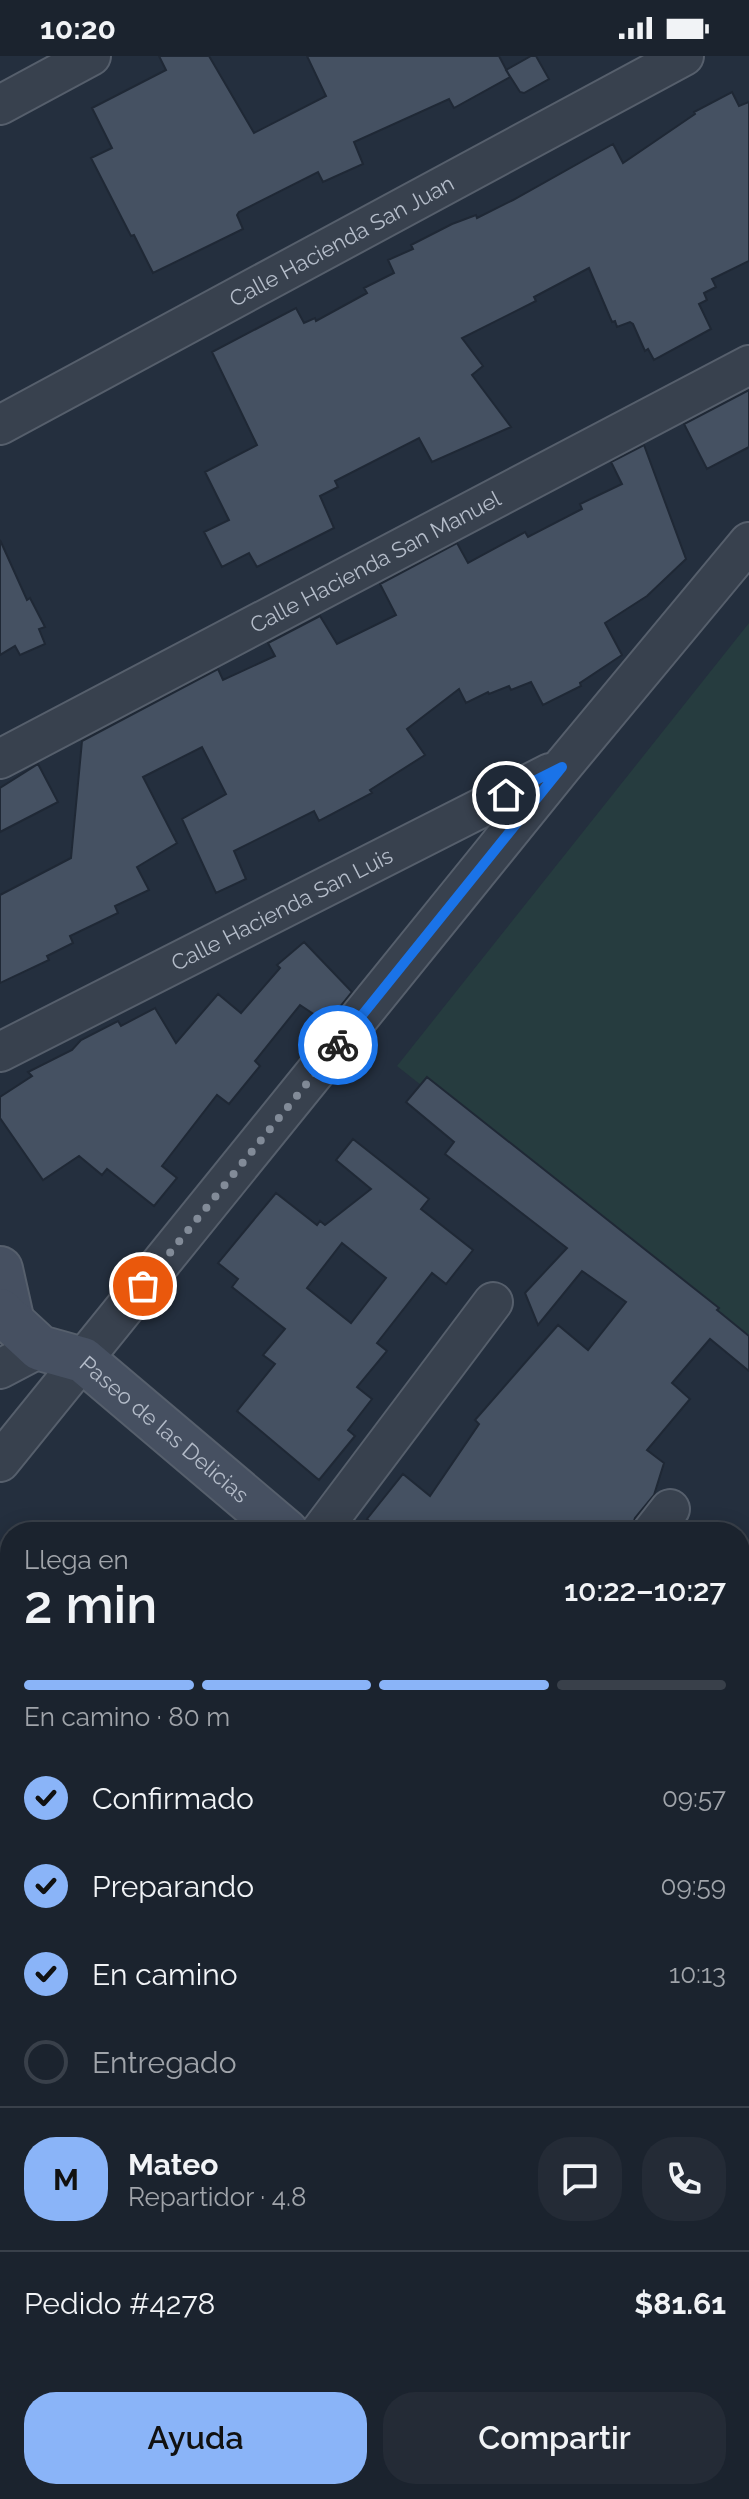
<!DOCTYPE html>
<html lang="es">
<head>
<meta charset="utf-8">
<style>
	:root { --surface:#1b232e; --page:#242b36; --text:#f1f3f6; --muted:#a0a4aa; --line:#39404a; --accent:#8ab4f8 }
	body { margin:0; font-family:Raleway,sans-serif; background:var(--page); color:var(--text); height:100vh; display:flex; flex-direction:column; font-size:30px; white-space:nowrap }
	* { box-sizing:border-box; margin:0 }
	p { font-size:26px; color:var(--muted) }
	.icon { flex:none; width:44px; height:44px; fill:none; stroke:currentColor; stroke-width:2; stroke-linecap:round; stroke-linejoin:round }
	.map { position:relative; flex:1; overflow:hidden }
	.details { position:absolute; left:0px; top:1466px; width:750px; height:978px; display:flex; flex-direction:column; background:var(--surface); border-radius:32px 32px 0 0; box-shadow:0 4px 20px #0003,0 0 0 2px var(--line) }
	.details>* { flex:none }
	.pin { position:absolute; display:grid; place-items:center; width:68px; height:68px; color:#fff; margin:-34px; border:4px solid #fff; border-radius:50%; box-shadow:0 2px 8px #0007 }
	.courier { position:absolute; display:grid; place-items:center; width:80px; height:80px; margin:-40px; border:6px solid #1a73e8; border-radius:50%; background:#fff; color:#222; box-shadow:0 2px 10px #0007 }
	.summary em { font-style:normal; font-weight:600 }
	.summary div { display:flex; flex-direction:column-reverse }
	.summary { display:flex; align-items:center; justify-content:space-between; height:136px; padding:0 24px }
	h1 { font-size:52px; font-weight:600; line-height:60px }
	.bar { display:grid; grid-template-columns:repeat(4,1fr); gap:12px 8px; align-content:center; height:96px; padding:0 24px }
	.bar i { height:10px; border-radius:6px; background:var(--line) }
	.bar .selected { background:var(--accent) }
	.bar p { grid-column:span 4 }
	.line { display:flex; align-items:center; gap:20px; padding:0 24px; border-top:2px solid var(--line) }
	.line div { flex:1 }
	.round { display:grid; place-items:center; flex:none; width:84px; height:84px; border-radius:32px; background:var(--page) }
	ol { padding:0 24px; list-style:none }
	li { display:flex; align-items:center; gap:24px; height:88px }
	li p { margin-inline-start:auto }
	li .icon { padding:8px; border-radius:50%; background:var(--accent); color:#111; stroke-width:4 }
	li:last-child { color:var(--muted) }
	li i { width:44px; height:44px; border:4px solid var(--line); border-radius:50% }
	.cta { display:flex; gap:16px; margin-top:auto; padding:16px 24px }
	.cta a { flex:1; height:92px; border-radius:32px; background:var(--accent); color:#111; font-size:32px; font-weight:600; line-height:92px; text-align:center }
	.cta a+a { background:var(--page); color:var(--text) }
	.status { display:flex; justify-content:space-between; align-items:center; height:56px; padding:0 40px; background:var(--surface); direction:ltr }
	.status svg { height:22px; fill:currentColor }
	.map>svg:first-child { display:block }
	.green { fill:#263c3f }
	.building { fill:#455162; stroke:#1f2835; stroke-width:2; fill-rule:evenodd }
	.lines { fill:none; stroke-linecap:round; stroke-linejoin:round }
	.street-casing { stroke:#565f6c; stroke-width:42 }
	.secondary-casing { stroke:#565f6c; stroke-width:48 }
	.street { stroke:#38414e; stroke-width:38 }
	.secondary { stroke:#465061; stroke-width:44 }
	.done { stroke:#828b98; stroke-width:8; stroke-dasharray:0 14.4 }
	.route { stroke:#1a73e8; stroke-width:10 }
	.labels { text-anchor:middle; stroke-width:6; stroke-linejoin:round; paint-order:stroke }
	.street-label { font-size:22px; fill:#b4bcc9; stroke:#1d2633 }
</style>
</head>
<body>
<div class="status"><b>10:20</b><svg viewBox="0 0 49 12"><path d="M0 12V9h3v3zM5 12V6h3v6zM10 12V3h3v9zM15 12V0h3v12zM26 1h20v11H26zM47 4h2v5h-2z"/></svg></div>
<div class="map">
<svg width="749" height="2443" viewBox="0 0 749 2443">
	<rect width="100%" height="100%" fill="#242f3e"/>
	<path class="green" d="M749,567V1289L397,1010Z"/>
	<path class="building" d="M159,0H209L254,77L326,40L307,0H499L510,21L454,52L449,43L354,86L363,108L323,126L318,116L239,156L237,159L243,173L153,217L134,179L131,180L91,102L112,92L92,52L166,14Z
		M531,0H536L549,23L524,37L520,36L506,14Z
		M732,36L739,50L749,46V205L712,223L716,231L704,237L707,244L699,248L711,273L654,304L648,293L645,295L633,268L630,266L617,271L615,265L612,266L589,212L534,241L536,245L462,282L483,310L472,319L511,371L432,406L419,382L335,425L338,431L320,440L334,472L257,511L249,497L222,511L204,476L229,464L205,416L257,389L212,296L296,252L304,267L315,262L316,265L367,237L364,232L394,217L388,204L413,193L411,189L452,168L476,159L477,162L513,144L613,88L623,107L695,58L694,56Z
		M749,334V391L707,413L684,368Z
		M644,389L686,503L647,540L605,567L622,599L580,627L581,630L543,649L531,626L511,634L509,630L489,638L488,636L466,647L459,633L407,673L425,699L370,734L372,737L319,765L314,755L234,795L246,823L216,837L182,763L226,738L202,691L143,721L177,787L137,811L149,834L115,850L118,857L70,880L73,887L47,900L49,904L0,927V839L71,802L82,685L218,613L223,624L275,600L268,587L320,560L337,588L396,559L380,528L457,487L468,507L525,476L528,481L582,453L580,448L622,428L611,406Z
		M0,484L27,544L30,542L45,571L39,573L45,588L20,599L15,590L0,599Z
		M38,708L58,746L0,776V732Z
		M304,886L352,936L327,967L300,949L255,1005L260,1010L229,1048L217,1039L162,1110L177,1122L154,1150L107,1113L102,1119L79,1100L43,1124L0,1062V1041L32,1020L28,1016L72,994L81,984L118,965L121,970L155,952L176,987L218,938L241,957L280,912L277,909Z
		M427,1021L719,1252L717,1254L749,1280V1315L710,1283L672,1327L690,1343L647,1394L664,1407L654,1439L635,1462L630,1476H382L367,1463L403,1418L430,1440L479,1368L475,1364L558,1269L588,1294L626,1246L582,1215L538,1269L525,1237L567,1192L445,1098L454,1086L406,1046Z
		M353,1083L429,1143L421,1153L473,1194L446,1228L432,1217L377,1287L387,1295L357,1331L372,1343L348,1374L355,1380L319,1424L237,1355L275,1308L263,1299L285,1273L232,1231L238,1223L218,1207L276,1137L317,1169L320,1165L325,1169L371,1133L336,1104ZM342,1187L386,1222L351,1267L307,1232Z"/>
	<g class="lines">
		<defs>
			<g id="street">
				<path d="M0,49L91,0"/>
				<path id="s1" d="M0,369L684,0"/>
				<path id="s2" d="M0,703L749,309"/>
				<path id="s3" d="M0,996L550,717"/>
				<path d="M0,1313L40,1292"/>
				<path d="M0,1406L562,711L749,486"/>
				<path d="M320,1476L493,1246"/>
				<path d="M652,1476L670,1453"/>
				<path d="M0,1874L10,1861"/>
				<path d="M740,2266L749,2255"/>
				<path d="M0,2313L10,2300"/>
				<path d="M0,2368L10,2372"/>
				<path d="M160,2434L182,2443"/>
				<path d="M257,2443L264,2434"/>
				<path d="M602,2443L609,2434"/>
			</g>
			<g id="secondary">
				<path d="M0,1213L11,1262"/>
				<path id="s4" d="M0,1255L40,1292L83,1304L286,1476"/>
				<path d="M740,1824L749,1832"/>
			</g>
		</defs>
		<use href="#street" class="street-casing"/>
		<use href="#secondary" class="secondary-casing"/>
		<use href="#street" class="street"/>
		<use href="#secondary" class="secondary"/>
	</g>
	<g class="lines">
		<path class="done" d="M143,1230L338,989"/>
		<path class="route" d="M338,989L562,711L506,739"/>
	</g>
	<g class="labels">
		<g class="street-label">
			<text dy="8" stroke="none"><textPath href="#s1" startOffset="388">Calle Hacienda San Juan</textPath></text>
			<text dy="8" stroke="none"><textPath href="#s2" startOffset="424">Calle Hacienda San Manuel</textPath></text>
			<text dy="8" stroke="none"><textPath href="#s3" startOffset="316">Calle Hacienda San Luis</textPath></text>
			<text dy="8" stroke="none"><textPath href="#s4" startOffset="206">Paseo de las Delicias</textPath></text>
		</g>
	</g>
</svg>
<div class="pin" style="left:143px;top:1230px;background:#ea580c"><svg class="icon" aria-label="bag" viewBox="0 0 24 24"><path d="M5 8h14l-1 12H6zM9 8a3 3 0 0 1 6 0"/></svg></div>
<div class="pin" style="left:506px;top:739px;background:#1f2937"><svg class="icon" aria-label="home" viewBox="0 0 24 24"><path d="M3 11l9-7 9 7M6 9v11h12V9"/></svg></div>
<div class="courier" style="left:338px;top:989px"><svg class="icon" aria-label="bike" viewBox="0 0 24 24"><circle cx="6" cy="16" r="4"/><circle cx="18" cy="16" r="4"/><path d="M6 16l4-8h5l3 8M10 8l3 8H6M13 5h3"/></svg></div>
<section class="details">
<div class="summary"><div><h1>2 min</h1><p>Llega en</p></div><em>10:22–10:27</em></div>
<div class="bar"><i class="selected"></i><i class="selected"></i><i class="selected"></i><i></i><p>En camino · 80 m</p></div>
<ol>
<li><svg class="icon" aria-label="check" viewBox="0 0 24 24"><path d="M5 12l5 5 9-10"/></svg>Confirmado<p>09:57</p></li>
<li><svg class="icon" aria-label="check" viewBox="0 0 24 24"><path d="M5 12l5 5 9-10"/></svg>Preparando<p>09:59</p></li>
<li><svg class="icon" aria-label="check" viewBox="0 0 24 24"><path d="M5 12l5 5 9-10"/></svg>En camino<p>10:13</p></li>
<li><i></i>Entregado</li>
</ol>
<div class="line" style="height:144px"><b class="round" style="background:var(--accent);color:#111">M</b><div><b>Mateo</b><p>Repartidor · 4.8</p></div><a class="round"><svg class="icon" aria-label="chat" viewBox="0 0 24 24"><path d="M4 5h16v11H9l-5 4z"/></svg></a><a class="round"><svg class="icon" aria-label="phone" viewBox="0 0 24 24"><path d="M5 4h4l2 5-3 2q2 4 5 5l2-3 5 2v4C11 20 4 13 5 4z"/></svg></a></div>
<div class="line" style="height:104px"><div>Pedido #4278</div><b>$81.61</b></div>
<div class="cta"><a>Ayuda</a><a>Compartir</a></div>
</section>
</div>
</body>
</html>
